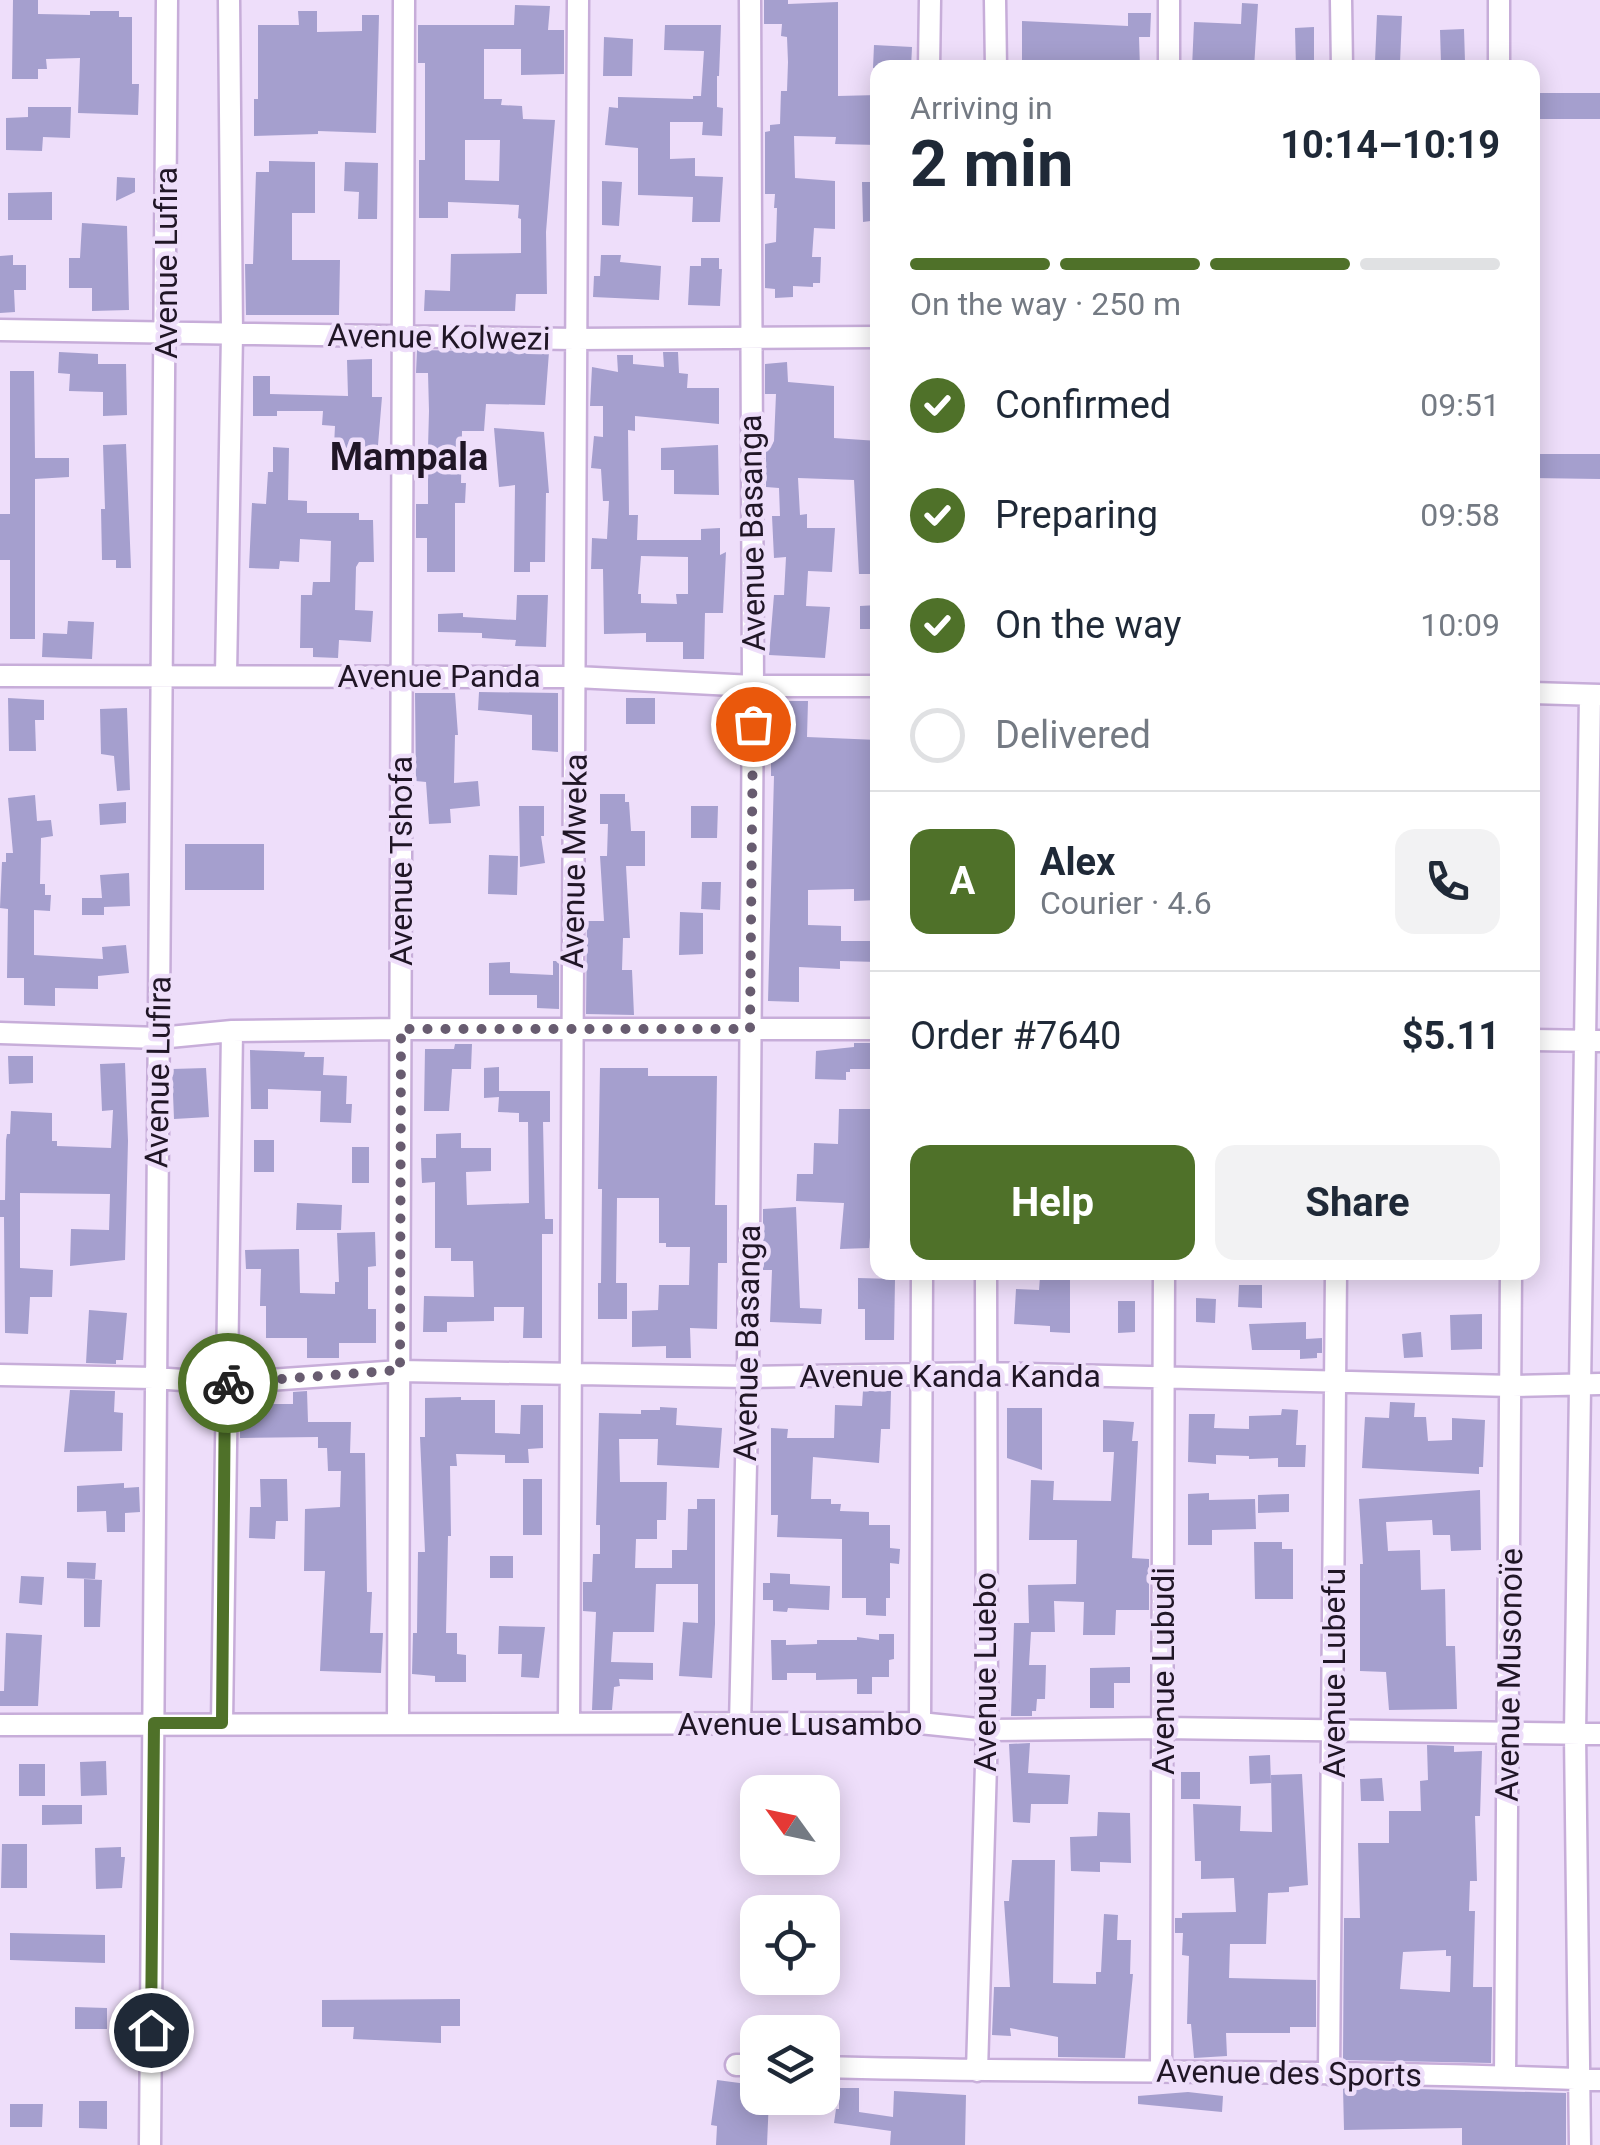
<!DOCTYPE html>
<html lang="en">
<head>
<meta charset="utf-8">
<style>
	:root { --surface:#fff; --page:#f2f2f3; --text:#1f2937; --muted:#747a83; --line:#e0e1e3; --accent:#4f7129 }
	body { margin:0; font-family:Roboto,sans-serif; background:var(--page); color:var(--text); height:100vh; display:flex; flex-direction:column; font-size:38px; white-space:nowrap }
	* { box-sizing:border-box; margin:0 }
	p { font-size:32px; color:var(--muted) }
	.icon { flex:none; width:55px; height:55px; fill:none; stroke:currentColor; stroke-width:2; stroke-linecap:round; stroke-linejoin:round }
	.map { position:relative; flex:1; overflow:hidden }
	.side { position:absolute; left:870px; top:60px; width:670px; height:1220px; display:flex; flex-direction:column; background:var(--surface); border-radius:20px; box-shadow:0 5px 25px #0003 }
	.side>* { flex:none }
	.needle { width:65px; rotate:303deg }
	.tools { position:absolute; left:740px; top:1775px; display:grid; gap:20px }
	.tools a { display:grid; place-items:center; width:100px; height:100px; border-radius:20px; background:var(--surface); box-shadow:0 5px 25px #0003; font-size:50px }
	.pin { position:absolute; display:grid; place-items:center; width:85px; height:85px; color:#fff; margin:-42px; border:5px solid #fff; border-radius:50%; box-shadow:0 2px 10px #0007 }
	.courier { position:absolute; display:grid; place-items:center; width:100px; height:100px; margin:-50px; border:8px solid #4f7129; border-radius:50%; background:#fff; color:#222; box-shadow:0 2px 12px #0007 }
	.headline em { font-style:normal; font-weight:700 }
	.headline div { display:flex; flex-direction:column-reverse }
	.headline { display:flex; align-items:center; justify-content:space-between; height:170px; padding:0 40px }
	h1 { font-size:65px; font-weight:700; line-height:75px }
	.bar { display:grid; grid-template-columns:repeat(4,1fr); gap:15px 10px; align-content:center; height:120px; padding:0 40px }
	.bar i { height:12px; border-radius:8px; background:var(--line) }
	.bar .on { background:var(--accent) }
	.bar p { grid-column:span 4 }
	.line { display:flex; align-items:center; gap:25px; padding:0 40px; border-top:2px solid var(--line) }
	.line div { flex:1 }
	.round { display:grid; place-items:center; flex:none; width:105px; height:105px; border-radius:20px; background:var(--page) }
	ol { padding:0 40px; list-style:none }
	li { display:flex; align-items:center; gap:30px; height:110px }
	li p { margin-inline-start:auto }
	li .icon { padding:10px; border-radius:50%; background:var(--accent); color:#fff; stroke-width:4 }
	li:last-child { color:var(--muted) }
	li i { width:55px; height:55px; border:5px solid var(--line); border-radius:50% }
	.primary-button { display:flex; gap:20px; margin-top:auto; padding:20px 40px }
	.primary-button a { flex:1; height:115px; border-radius:20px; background:var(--accent); color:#fff; font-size:40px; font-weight:700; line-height:115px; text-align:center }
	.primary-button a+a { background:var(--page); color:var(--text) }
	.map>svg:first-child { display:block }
	.building { fill:#a59fce; fill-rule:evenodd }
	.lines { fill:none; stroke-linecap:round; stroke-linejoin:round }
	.street-casing { stroke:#c7add9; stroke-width:25 }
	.street { stroke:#fff; stroke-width:20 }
	.done { stroke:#685c70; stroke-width:10; stroke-dasharray:0 18 }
	.route { stroke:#4f7129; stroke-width:12 }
	.labels { text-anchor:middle; stroke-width:9; stroke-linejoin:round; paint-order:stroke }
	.street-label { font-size:32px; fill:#201626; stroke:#eedefa }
	.quarter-label { font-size:38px; font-weight:bold; fill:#201626; stroke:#eedefa }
</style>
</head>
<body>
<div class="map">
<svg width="1600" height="2145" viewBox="0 0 1600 2145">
	<rect width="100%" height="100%" fill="#eedefa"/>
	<path class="building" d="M13,0H38V14L90,15V11H119V17H132V84H139L138,115L78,113L80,58L46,59L47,69H38V79H12Z
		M764,0H788V4L838,2V96L878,95V145L835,144L836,137L794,136L795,178L835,181V229L814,228L812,257H821L820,283H813V287L793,286V297L775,298V289L765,288V244L776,242L777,208H774L775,194H765V132L770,131V125L780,124L781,91H787L788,62L787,37L781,36L782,24H764Z
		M1242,3L1258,4L1254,68H1192L1194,22L1241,24Z
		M515,5L550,6L548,30H564V74L521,75V49H484V99H502L501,105L522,106L523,119L555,120L546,232L547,294H516L515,311H424L425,290L450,291L451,254L521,253V219L518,218L519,205L448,202V218H419V160H425V63H418V25H514ZM465,140H500L499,181L465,180Z
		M298,11H317V32L362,31V15H379L376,133L318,131V134L254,136V99H258V25H299Z
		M1128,13H1151L1150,37H1139L1140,68H1022V21L1128,26Z
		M1377,15L1402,16L1400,63L1375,62Z
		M665,25H721L719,76H717V107L723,108L722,136L702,135L703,122H670V159L695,158V176L723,177L720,222H692L693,197L638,195V148L605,145L609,107L618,108V97L693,99V96H701L704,51L664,50Z
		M1314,27V68H1296L1295,28Z
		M1464,29L1465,62L1441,63L1440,30Z
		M604,37L633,39L632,76H603Z
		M874,45L912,47L911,68H873Z
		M1536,93H1600V119H1536Z
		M28,107H71L70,138L43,137L42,151L6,150V118L28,117Z
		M269,161L315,162V213H292V260H340L339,315H246L245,264H253L256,172H269Z
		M345,162L378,163L377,219H358L359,192L344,191Z
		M117,177L135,178V192L116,201Z
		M602,181L622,182L619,226L602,225Z
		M862,182H878V220L863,222Z
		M52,192V220H8V193Z
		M82,223L127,226L129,310L92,311V288H69V258H80Z
		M13,255V265H26V290H14L15,312L0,313V256Z
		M601,255H621L620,262L661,266L659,300L593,297L594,276H600Z
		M701,258H719V269H722L720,306L688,305L690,266H701Z
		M417,350L549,352L545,405L486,404L484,431H462L461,483H466L465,503H455V572H427V538H416V504H428V469L416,468V448H428L429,411L428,373H416Z
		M59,352L98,354V364H126L127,415L103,416V392L69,391L70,374L58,373Z
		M663,352H678L679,373L688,374L687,388H719V424L635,416V431L628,430L629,515H638L637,540H701V529L720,528V555L726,552L723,613H705L704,659H683V642H646V633L604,634L603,569H591L592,538L607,539L609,501H603L601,469L591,468L594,436L603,437V406H590L592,367L618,372L617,355H633V364L664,367ZM641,556L688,557V594H676L677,604L641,603V594H638Z
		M372,359V397H382L376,469L333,466L335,426L322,425L323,411H277V416H253V376H270V394L348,396L347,360Z
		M787,362L788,382L834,386V438L878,441V574H859L854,480L798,478L800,515L807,514V528H835L832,572L808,571L806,606L830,607L825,658L769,655L774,595H784L786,557L774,558L772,516H780L779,488L766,487V446L772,445L774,441L776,394H765V364Z
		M10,371H34L35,458H69V477L35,479V639H10V560H0V514H10Z
		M494,428L544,432L549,493H546L545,562H530V572H514L515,485L499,487Z
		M126,444L131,568H116V560H102L101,509H105L103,445Z
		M718,445L719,495L674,494V470H661V448Z
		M273,447L289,448L288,500L307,501V513H359V520H373L374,562H359L356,567L355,610L373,611L371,642L339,640L338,658L313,657V648H300L301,595H312L313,582H330L331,541L300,539L299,562L280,561L279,569L249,568L252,503L266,504L268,472H273Z
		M1532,454H1600V479L1532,478Z
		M517,595H548L546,647L515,646L516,640L482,638V633L438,632V614L463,613V617L516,620Z
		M878,605V629H860V606Z
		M68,621L94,622L92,659L42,657L43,633L67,634Z
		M479,692L558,693V752L532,750V715L478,710Z
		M415,693H455L458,735H455L454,783L478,781L480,806L450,809L451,823L429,824L426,782L416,781Z
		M8,698L44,700V720H35L36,751H9Z
		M626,698H655V724H626Z
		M777,701H808L807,737L878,740V816H873L878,900L854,901V889L808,890V925L841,926V941H878V962L840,961V969L799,967V1002L768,1001L774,776H771V746H776Z
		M127,708L130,790L117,791L114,756L101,754L100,709Z
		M600,794H625V802H629L631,831H645V866H626L630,938H623L622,970H632L634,1015L586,1014L587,921H604L600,856H607L608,824H600Z
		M35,795L37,821L51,820L53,836L41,838L40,884H45V895H51L50,911L34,910V955L103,959L102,947L126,945L129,973L98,976V989L55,988V1006L24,1005V978H7L8,909L0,908L2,862H6V853H13L8,798Z
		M126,802V823L100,825L99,804Z
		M519,806H544V836H541L545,863L520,867Z
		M691,806H718L717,838H691Z
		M185,844H264V890H185Z
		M489,855L518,856L517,895L488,894Z
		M129,873L130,906L104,907V915H82V898H102L100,875Z
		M702,882H721L720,910L701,909Z
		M680,912L703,913V954L679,955Z
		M553,961H559V1009L537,1008V995H489V963L510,962V973L553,975Z
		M854,1043H878V1062H871V1069H850V1072H846V1080L815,1079L816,1051L854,1047Z
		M455,1044H472L471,1069H452L449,1111H424L425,1049H454Z
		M250,1050L305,1052L304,1057H324L323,1075L347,1076L346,1104H352L351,1123L320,1122L321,1091L268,1089V1109H251Z
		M8,1056H33V1083L9,1084Z
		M125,1063L128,1141L125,1260L70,1266L71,1229L109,1230L110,1194L20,1193V1268L53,1270L52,1297H30L28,1334L5,1333L4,1217H0V1200H5L6,1140L7,1134H10L11,1111L52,1113V1141H57V1146L111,1148L113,1110L102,1111L100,1064Z
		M499,1067V1091H550V1122H543L545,1219H553V1234H542V1338H523L524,1307H494V1321L447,1322V1332H423L424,1296L474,1297L473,1261H451V1248H435V1182L422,1183L421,1158H436V1134L461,1133V1148H491V1171L466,1172L467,1205L529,1203L528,1122H519V1113L498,1112L499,1097L484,1098V1068Z
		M206,1068L209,1117L174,1119L172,1069Z
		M600,1068H648V1076H717L715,1205H727V1263H718L717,1329L690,1328L691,1358H666V1346L632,1347V1311L658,1310L659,1285H689L690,1247H666V1243H659V1198H617L616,1283H627V1319H598V1283H601L602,1189H598Z
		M839,1109H878V1184H875L869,1248L840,1249L844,1203L796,1201L797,1174H813L814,1143L838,1144Z
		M254,1140H274V1172H254Z
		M352,1147H369V1183H352Z
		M297,1203L342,1205L341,1230H296Z
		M796,1207L800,1308L822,1309L821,1324L770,1322L772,1270H763V1209Z
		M375,1232L376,1266L368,1267V1309H376V1343H339V1358H307V1338H266V1306H260L261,1269H246L245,1250L299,1249L300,1293L335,1294V1282H339L337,1233Z
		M1040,1277H1070V1333L1050,1332V1326L1014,1324L1016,1289L1039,1290Z
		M858,1278L895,1279L894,1340H865V1309H858Z
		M1239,1285H1262V1308L1238,1307Z
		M1196,1298L1216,1299L1215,1323L1196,1322Z
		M1118,1301H1135V1332L1118,1333Z
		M89,1310L127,1313L123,1360H116V1364L86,1363Z
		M1482,1314V1349L1451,1350L1450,1315Z
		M1306,1322V1339L1322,1338V1353H1317V1358L1300,1359V1350H1252L1249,1324Z
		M1421,1332L1423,1357L1404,1358L1402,1334Z
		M70,1390L115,1391L114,1412L123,1413L122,1451L64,1452Z
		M307,1391L308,1422H351L350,1453H365L367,1592H372L370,1633H383L381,1673L320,1671L325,1571H304L305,1509L340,1507L341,1471H328L327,1448H318V1437L240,1438V1404H293V1392Z
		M863,1391H891L890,1429H881L879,1463L813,1457L811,1499H831V1504H841L840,1511L869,1512V1525H890V1548L900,1549L899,1564L890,1563V1598H886V1616L866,1615V1598H842V1539L777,1537L778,1515H771V1428L788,1429L787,1438H834L835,1405L862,1406Z
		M461,1397V1400H495V1433L520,1434L521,1405H543V1448L528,1449L529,1463H505V1455L456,1454L457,1466H450L451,1536H448L446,1633H457V1654L466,1655V1682H435V1676L412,1674L413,1633H417L418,1552H425L420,1437H425V1398Z
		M1390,1402L1415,1403L1414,1417H1426L1428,1441L1452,1440V1418L1485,1420L1483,1467H1479V1474L1362,1468L1365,1417L1389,1418Z
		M660,1407L677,1408L676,1425L722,1428L719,1468L657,1465L658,1439H619L620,1482H667L666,1520H657V1539H636L635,1568H672V1550H687L688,1509H697V1499H715V1624L712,1678L679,1676L683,1622L698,1623V1584H656L654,1632H613L611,1662L653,1663V1680L619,1679L620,1686L614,1687L612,1710H592L596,1612L583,1611V1582H592L593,1554H600V1525H596L599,1413L641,1414V1410H660Z
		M1007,1408H1042V1470L1007,1458Z
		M1282,1409L1298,1410L1296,1445H1306L1305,1467H1278V1458L1249,1459V1456L1216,1455V1464L1188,1462L1189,1414H1215L1214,1428L1249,1429V1416L1281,1415Z
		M1103,1420L1134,1422L1132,1441H1138L1132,1558L1149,1559V1610H1116L1115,1635H1083L1084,1602L1054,1601L1055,1632H1031L1029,1665H1046L1045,1699H1037L1036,1711H1032V1716H1011L1014,1623H1029L1028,1585L1076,1584L1077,1540H1029L1031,1480L1054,1481L1053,1500L1111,1501L1114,1452H1103Z
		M260,1479H287L288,1521H276L275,1539L249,1538L250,1507H261Z
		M523,1479H542V1535H523Z
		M124,1483V1488L139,1487L140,1512L125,1513V1532H107L106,1511L77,1512V1486Z
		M1480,1490L1481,1550L1451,1551L1450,1535H1433L1432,1520L1386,1522L1388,1551L1420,1550L1421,1590L1445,1589L1446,1646H1455L1457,1709L1389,1710L1386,1672L1360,1671V1564H1363L1359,1499Z
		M1209,1493V1500L1255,1499L1256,1529L1212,1530V1545H1188V1494Z
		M1289,1494V1512L1258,1513V1495Z
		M1254,1542H1282V1549H1293V1599H1255Z
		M490,1556H513V1578H490Z
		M67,1562L96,1563L95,1579L67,1578Z
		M770,1573L790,1574V1584L830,1586L829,1610L788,1608L787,1612L773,1611V1600H763V1583H770Z
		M21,1576L44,1577L42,1605L19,1603Z
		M84,1579L102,1580L100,1627H84Z
		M499,1626L545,1627L539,1678L521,1677L522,1654H498Z
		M6,1633L42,1635L38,1706H0V1691H4Z
		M879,1634H894V1659L889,1660V1677H872V1694H857V1679L816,1680V1673H787V1680H772L771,1640H786V1645L817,1644V1640H857V1637L879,1640Z
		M1130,1667V1683H1114V1708H1090V1668Z
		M1030,1743L1028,1773L1070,1775L1068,1804H1031L1030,1823L1013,1822L1009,1744Z
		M1427,1745L1454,1746V1752L1482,1751L1480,1816H1475L1477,1881H1470L1469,1911H1475L1473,1987H1492L1491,2063L1343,2060L1344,1918H1360L1358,1843H1389V1811H1421L1420,1781L1428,1780ZM1446,1950V1956H1451L1450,1992L1400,1989L1403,1952Z
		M1270,1755L1271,1783L1250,1784L1249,1756Z
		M106,1761L107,1795L81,1796L80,1762Z
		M19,1764H45V1796H19Z
		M1181,1772H1200V1799H1181Z
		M1302,1774L1308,1885L1289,1887V1892L1268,1893L1266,1944H1230L1229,1978L1316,1980V2027H1290V2033H1226L1227,2056L1194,2058L1191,2024H1187L1189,1956L1182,1955L1183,1933H1175V1918H1182V1913L1236,1912L1234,1878L1201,1879V1861H1195L1193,1804L1241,1806L1240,1831L1272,1832L1271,1775Z
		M1382,1778L1384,1801H1361L1360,1779Z
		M42,1805H82V1824L42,1825Z
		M1098,1812L1130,1813L1131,1863L1100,1862V1872L1071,1871L1070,1837L1097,1836Z
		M2,1844H27V1888H1Z
		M121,1847V1857H125L122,1888L96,1889L95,1848Z
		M1012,1860H1055L1053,1983L1096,1984V1972H1101L1104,1914L1118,1915L1117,1940H1131L1130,1974H1133L1125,2058L1058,2057V2037L1010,2028L1011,2036L992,2035L994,1987H1010L1004,1901H1009Z
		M10,1933L105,1935V1963L10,1960Z
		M460,1999V2026H441V2043L353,2039L354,2027H322V2000Z
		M75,2007L107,2008V2029H75Z
		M717,2080L747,2084L745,2096L769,2098L767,2145H716L717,2126L711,2125Z
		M1343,2087L1566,2093V2145H1462V2128L1344,2130Z
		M839,2088H859V2112L893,2117L894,2091L966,2095L965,2145H890L891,2131L834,2123L836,2109H839Z
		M1188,2092L1223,2096L1222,2112L1138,2104V2096Z
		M79,2101H107V2129L79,2128Z
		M10,2104H43L42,2127H10Z"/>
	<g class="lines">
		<defs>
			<path id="street" d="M995,0L996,68
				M1169,0V68
				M1341,0L1342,68
				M929,68L930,0
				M1499,68V0
				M0,330L575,339L878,337
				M226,675L232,334L229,0
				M0,676L576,677L753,686H878
				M1532,693L1600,695
				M0,1033L159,1038L232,1031L401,1029H878
				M1532,1040L1600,1041
				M0,1375L154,1378L225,1383L400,1371L748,1377L984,1373L1512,1386L1600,1384
				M398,1722L404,0
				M569,1722L578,0
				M222,1723L232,1031
				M920,1723L922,1272
				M0,1725L920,1723L987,1730L1163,1728L1600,1734
				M740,1725L748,1377L753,686L750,0
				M736,2065H758
				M822,2067C1082,2074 1341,2069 1600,2080
				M1161,2070L1164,1272
				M977,2071L987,1730L986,1272
				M1329,2074L1336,1272
				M1505,2077L1511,1272
				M150,2145L167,0
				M1580,2145L1575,1734L1590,695"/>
		</defs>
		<use href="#street" class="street-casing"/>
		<use href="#street" class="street"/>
	</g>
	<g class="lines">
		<path class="done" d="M228,1383L400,1370L401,1029H750L753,724"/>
		<path class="route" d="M151,2030L154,1723H222L225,1383H228"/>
	</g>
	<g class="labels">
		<g class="street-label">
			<text transform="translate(166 263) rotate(-90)" y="11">Avenue Lufira</text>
			<text transform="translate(439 337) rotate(1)" y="11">Avenue Kolwezi</text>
			<text transform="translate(752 533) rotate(-91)" y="11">Avenue Basanga</text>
			<text x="439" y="687">Avenue Panda</text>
			<text transform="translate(401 861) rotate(-90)" y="11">Avenue Tshofa</text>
			<text transform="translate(574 861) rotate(-89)" y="11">Avenue Mweka</text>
			<text transform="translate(158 1072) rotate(-89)" y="11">Avenue Lufira</text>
			<text transform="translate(747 1343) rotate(-89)" y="11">Avenue Basanga</text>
			<text x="950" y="1387">Avenue Kanda Kanda</text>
			<text transform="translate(1163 1671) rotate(-90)" y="11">Avenue Lubudi</text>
			<text transform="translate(985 1672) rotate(-90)" y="11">Avenue Luebo</text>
			<text transform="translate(1334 1673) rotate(-90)" y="11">Avenue Lubefu</text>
			<text transform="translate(1509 1675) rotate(-89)" y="11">Avenue Musonoïe</text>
			<text x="800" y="1735">Avenue Lusambo</text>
			<text transform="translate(1289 2073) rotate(1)" y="11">Avenue des Sports</text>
		</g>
		<g class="quarter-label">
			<text x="409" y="470">Mampala</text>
		</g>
	</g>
</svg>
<div class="tools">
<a><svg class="needle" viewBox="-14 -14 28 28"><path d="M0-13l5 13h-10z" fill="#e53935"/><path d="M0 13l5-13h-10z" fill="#747a83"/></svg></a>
<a><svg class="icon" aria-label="locate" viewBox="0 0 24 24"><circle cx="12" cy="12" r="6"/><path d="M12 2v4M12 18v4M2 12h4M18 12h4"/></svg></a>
<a><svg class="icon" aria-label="layers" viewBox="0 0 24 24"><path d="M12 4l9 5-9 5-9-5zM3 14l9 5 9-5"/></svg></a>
</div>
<div class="pin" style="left:753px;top:724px;background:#ea580c"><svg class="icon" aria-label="bag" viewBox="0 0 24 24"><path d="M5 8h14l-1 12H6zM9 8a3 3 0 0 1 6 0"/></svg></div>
<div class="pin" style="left:151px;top:2030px;background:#1f2937"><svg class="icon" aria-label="home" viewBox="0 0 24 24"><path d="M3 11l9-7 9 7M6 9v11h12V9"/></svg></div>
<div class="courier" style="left:228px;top:1383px"><svg class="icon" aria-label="bike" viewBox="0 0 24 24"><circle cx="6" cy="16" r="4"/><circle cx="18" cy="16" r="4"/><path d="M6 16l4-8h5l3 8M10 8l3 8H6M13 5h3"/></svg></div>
<section class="side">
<div class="headline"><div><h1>2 min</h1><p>Arriving in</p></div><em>10:14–10:19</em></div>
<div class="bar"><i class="on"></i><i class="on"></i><i class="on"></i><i></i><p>On the way · 250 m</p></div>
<ol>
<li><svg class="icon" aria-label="check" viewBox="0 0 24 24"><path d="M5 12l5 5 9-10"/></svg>Confirmed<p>09:51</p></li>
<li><svg class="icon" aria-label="check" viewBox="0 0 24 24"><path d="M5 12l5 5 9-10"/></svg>Preparing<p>09:58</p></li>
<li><svg class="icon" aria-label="check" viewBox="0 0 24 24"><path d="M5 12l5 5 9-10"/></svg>On the way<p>10:09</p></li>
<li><i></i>Delivered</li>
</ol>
<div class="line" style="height:180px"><b class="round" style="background:var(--accent);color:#fff">A</b><div><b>Alex</b><p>Courier · 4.6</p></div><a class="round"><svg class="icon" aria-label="phone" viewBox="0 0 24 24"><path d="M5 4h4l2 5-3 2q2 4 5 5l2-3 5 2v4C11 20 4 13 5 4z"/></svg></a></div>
<div class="line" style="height:130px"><div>Order #7640</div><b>$5.11</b></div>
<div class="primary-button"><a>Help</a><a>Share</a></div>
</section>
</div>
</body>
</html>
